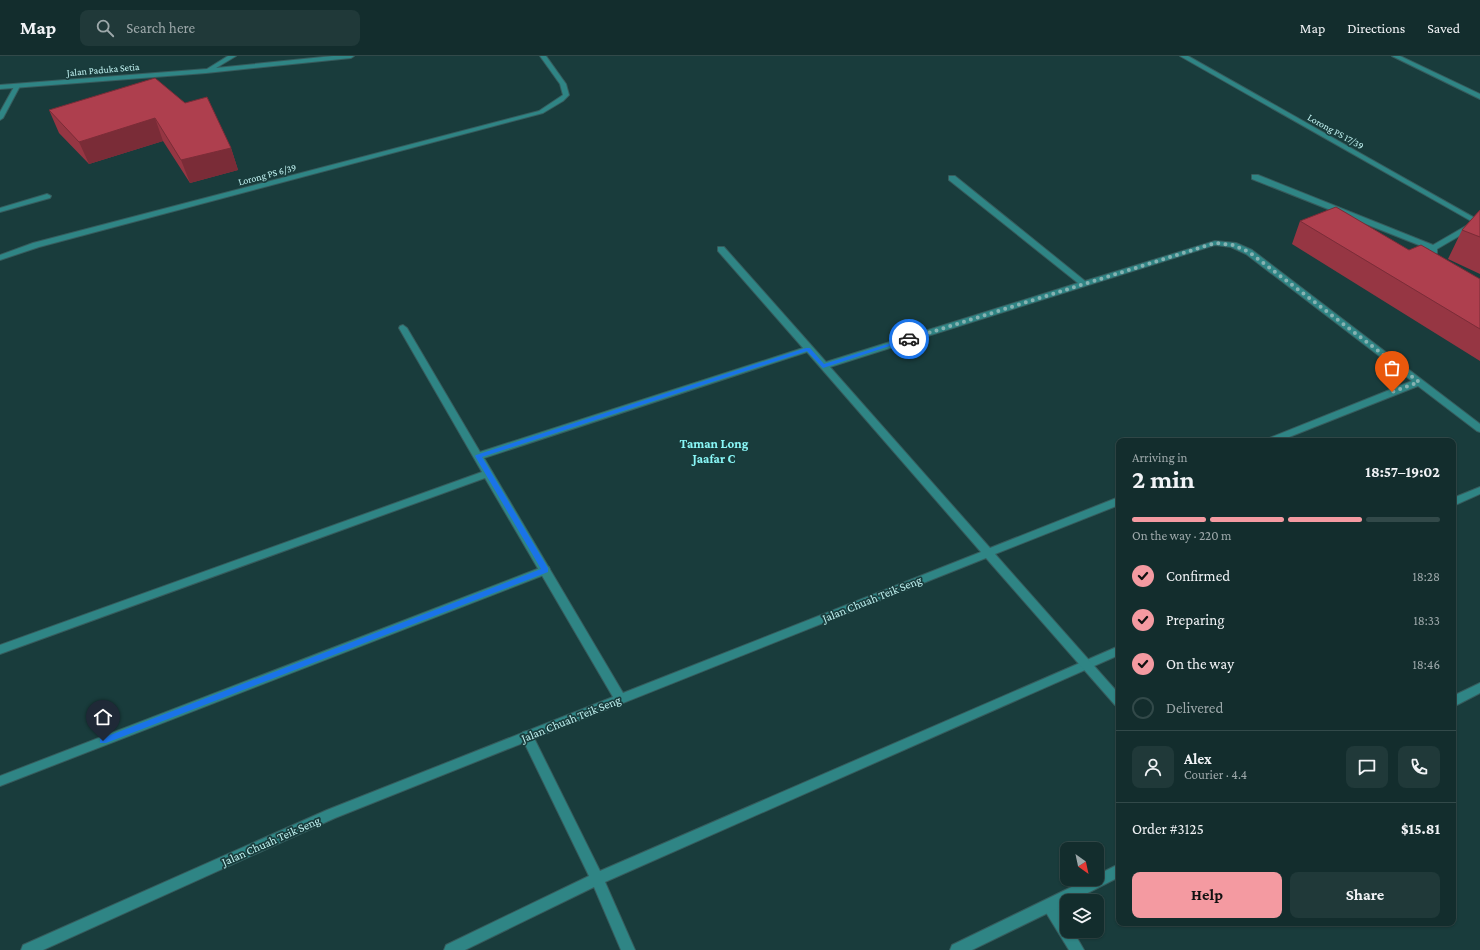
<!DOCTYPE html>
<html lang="en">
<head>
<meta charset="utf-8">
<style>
	:root { --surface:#132d2d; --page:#203939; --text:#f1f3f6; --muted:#9da8aa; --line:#324949; --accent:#f49aa1 }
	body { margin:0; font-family:"Crimson Pro",serif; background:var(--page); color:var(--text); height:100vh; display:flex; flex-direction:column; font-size:15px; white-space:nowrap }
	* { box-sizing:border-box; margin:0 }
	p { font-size:13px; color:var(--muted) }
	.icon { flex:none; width:22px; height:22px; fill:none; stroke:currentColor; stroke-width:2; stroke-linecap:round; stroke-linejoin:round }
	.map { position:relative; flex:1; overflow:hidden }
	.panel { position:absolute; left:1116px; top:382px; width:340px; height:488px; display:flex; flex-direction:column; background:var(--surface); border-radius:8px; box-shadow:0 1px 3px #0004,0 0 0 1px var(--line) }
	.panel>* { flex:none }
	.needle { width:26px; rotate:147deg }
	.tools { position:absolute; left:1060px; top:786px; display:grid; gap:8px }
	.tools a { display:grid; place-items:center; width:44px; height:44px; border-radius:8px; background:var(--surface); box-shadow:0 1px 3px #0004,0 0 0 1px var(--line); font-size:20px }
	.pin { position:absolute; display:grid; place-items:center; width:34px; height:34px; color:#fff; margin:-41px -17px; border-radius:50% 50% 50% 0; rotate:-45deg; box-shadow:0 0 4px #0007 }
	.pin .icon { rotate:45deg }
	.courier { position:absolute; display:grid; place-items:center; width:40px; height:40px; margin:-20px; border:3px solid #1a73e8; border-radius:50%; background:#fff; color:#222; box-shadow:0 1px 5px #0007 }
	.head em { font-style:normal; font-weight:700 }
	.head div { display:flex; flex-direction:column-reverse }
	.head { display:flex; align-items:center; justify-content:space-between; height:68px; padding:0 16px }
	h1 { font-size:26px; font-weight:700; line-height:30px }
	.bar { display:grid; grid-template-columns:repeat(4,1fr); gap:6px 4px; align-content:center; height:48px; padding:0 16px }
	.bar i { height:5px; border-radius:3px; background:var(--line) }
	.bar .active { background:var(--accent) }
	.bar p { grid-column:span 4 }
	.line { display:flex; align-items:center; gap:10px; padding:0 16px; border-top:1px solid var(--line) }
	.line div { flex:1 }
	.round { display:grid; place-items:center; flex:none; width:42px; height:42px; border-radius:8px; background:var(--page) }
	ol { padding:0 16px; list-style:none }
	li { display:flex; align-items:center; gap:12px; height:44px }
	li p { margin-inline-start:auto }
	li .icon { padding:4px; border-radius:50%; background:var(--accent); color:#111; stroke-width:4 }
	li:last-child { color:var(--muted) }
	li i { width:22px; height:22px; border:2px solid var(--line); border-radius:50% }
	.action { display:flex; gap:8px; margin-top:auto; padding:8px 16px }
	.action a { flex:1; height:46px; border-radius:8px; background:var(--accent); color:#111; font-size:16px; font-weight:700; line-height:46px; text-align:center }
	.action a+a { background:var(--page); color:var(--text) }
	header { display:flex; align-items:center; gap:24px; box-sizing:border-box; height:56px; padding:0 20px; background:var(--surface); border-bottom:1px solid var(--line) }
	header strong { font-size:19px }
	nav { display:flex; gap:22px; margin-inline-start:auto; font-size:14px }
	.search { width:280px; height:36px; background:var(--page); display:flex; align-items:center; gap:10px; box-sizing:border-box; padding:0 14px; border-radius:8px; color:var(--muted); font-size:15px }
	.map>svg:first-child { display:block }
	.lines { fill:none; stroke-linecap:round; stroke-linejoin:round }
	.service-casing { stroke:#365c5d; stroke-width:2 }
	.minor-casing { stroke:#365c5d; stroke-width:2 }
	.tertiary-casing { stroke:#365c5d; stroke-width:2 }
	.service { fill:#2f8585; fill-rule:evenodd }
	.minor { fill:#2f8585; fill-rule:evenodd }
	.tertiary { fill:#2f8585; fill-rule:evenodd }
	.wall { fill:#963643 }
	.shaded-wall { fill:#7a2c37 }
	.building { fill:#ae3f4e; stroke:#7a2c37 }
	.route { fill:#1a73e8 }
	.done { stroke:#86b2b2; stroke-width:4; stroke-dasharray:0 7.2 }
	.labels { text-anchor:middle; stroke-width:3.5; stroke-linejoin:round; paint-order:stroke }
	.far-street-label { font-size:10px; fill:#c0f2f1; stroke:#193c3c }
	.street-label { font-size:12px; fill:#c0f2f1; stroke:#193c3c }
	.neighbourhood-label { font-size:13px; font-weight:bold; fill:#89f6f6; stroke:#193c3c }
</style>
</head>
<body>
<header>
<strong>Map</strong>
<div class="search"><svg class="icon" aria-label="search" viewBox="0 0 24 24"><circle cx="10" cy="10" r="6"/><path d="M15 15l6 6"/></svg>Search here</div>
<nav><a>Map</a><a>Directions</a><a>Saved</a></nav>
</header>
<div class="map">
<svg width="1480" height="894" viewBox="0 0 1480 894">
	<rect width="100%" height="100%" fill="#193c3c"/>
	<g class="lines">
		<defs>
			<path id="service" d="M15,29L20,30L3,62L0,64V56Z
				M1252,119H1258L1433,189L1471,167H1474L1478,169L1437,193V197L1433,199L1429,197V193L1252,123Z
				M47,138L51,140L50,142L0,156V152Z
				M1480,431V438L1453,450V442Z
				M545,510L549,511L550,514L549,517L0,730V720Z
				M1119,590V599L605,826L635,894H621L594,831L465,894H444L446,889L589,820L521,680L523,676L527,675L531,676L600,815Z
				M1049,844C1060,848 1067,864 1067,875H1073L1084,894H1069L1042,850L1044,846Z"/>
			<path id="minor" d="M228,0H236L216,12L333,0H354L351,2L206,17L0,33V29L207,13Z
				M540,0H546L566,28L569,39L563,45L543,57L39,191L0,204V199L33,187L539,55L563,39L560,28Z
				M1180,0H1188L1480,165V170Z
				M1392,0H1400L1480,38V43Z
				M949,120H955L1085,225L1215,185L1236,187L1252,194L1480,368V376L1477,375L1418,330L1279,385H1265L1267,383L1412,325L1246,198L1231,191L1215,189L830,311L990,492L1119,441V449L995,498L1119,638V651L1115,649L986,502L335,762L43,894H21L23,889L327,754L613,641L485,422L0,598V589L482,416L399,272L400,270L403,269L407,272L480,396L803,292L718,195V191H724L826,306L1078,227L949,124ZM807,296L981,496L623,637L484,402Z"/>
			<path id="tertiary" d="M1480,627V637L1453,651V640Z
				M1119,808V821L1072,845H1067V848L1054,854L972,894H950L952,889L1088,823H1097V819Z"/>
		</defs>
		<use href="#service" class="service-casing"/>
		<use href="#minor" class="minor-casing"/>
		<use href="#tertiary" class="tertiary-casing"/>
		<use href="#service" class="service"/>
		<use href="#minor" class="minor"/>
		<use href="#tertiary" class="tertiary"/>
	</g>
	<path class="wall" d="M185,47L231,92L238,114L190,127L163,85L89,108L59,77L49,54Z
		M1480,154V218L1448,203L1462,174Z
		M1300,165L1409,194L1480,223V305L1292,188Z"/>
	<path class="shaded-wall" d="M155,62L163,85L89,108L79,86Z
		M231,92L238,114L190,127L181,104Z"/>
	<path class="building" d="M155,22L185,47L207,41L231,92L181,104L155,62L79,86L49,54Z
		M1336,151L1409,194L1421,189L1480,223V273L1300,165Z
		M1480,154V181L1462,174Z"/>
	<path class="route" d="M907,282L911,283L823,312L807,295L482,401L548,512V516L106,687H100V683L541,513L475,400L476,399L806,292H810L824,308Z"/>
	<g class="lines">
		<path class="done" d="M909,283L1215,187L1233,189L1249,196L1419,326L1392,336"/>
	</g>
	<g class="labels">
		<g class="far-street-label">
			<text transform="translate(103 13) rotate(-5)" y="4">Jalan Paduka Setia</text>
			<text transform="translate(1336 75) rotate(29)" y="4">Lorong PS 17/39</text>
			<text transform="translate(267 118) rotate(-15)" y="4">Lorong PS 6/39</text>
		</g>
		<g class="street-label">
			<text transform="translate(872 543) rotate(-22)" y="4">Jalan Chuah Teik Seng</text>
			<text transform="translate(571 663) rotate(-22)" y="4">Jalan Chuah Teik Seng</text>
			<text transform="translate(271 785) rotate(-24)" y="4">Jalan Chuah Teik Seng</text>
		</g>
		<g class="neighbourhood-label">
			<text x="714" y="392">Taman Long<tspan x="714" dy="15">Jaafar C</tspan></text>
		</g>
	</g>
</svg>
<div class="tools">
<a><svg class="needle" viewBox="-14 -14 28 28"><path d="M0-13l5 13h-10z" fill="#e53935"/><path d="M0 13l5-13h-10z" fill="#9da8aa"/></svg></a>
<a><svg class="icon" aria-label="layers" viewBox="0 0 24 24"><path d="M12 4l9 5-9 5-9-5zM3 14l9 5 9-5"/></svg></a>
</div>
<div class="pin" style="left:1392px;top:336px;background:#ea580c"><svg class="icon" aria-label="bag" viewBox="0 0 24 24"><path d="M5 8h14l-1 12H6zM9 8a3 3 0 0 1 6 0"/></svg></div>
<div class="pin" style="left:103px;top:685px;background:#1f2937"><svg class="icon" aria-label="home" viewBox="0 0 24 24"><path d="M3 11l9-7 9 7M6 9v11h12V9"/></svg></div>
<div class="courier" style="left:909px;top:283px"><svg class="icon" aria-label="car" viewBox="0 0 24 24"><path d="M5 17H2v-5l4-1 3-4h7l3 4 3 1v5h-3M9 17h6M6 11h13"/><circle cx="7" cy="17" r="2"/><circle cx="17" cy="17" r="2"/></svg></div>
<section class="panel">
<div class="head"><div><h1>2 min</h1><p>Arriving in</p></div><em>18:57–19:02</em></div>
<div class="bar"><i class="active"></i><i class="active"></i><i class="active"></i><i></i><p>On the way · 220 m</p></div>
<ol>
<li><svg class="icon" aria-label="check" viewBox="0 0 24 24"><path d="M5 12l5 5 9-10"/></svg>Confirmed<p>18:28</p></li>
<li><svg class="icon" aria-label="check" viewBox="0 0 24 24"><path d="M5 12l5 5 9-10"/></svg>Preparing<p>18:33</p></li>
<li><svg class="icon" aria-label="check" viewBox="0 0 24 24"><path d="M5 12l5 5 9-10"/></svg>On the way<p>18:46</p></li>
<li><i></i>Delivered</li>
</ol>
<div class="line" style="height:72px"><a class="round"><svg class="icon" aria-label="person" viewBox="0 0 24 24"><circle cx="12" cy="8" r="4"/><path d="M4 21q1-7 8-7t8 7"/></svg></a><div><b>Alex</b><p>Courier · 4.4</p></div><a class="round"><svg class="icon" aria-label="chat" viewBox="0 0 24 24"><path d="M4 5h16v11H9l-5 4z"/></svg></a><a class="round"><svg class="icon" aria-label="phone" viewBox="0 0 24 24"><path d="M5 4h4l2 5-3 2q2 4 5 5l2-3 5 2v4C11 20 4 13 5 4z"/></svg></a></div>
<div class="line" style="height:52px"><div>Order #3125</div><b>$15.81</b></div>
<div class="action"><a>Help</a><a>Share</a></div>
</section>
</div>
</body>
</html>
